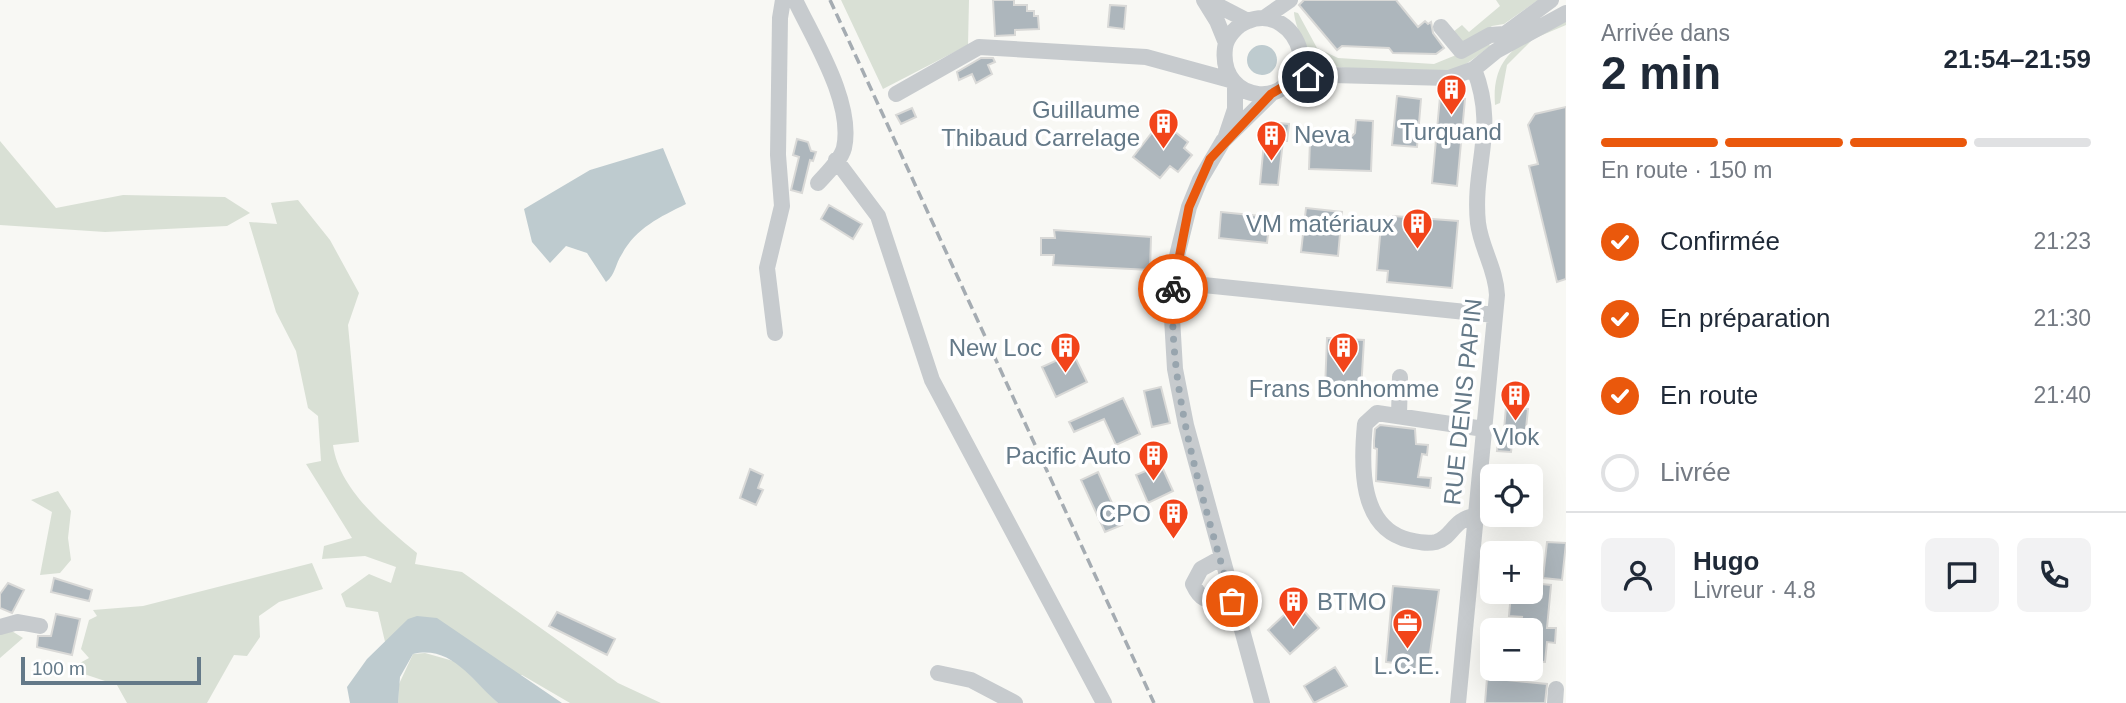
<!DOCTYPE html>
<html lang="fr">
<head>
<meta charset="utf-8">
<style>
	:root { --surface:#fff; --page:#f2f2f3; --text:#1f2937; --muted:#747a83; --line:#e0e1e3; --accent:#ea580c }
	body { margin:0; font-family:Arial,sans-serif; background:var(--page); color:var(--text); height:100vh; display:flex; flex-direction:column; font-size:26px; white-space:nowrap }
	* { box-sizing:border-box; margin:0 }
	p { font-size:23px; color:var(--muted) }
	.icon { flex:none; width:38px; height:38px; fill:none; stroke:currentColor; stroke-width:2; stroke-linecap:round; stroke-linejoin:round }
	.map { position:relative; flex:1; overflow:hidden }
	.drawer { display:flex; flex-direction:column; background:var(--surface); width:560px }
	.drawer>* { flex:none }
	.buttons { position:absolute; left:1480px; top:464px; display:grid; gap:14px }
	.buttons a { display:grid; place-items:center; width:63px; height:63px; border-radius:10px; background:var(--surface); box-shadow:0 7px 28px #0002; font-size:35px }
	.scale { position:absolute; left:21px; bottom:18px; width:180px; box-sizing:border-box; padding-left:7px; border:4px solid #647988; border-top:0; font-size:19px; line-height:24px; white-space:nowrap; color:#647988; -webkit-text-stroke:5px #fff; paint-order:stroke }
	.pin { position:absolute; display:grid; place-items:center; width:60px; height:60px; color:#fff; margin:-30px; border:4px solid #fff; border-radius:50%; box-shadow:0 2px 7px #0007 }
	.courier { position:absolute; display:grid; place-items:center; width:70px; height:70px; margin:-35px; border:5px solid #ea580c; border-radius:50%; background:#fff; color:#222; box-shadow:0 2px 9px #0007 }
	.headline em { font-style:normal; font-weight:800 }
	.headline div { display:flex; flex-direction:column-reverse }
	.headline { display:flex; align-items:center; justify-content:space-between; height:119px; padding:0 35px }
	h1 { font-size:46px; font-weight:800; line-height:52px }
	.bar { display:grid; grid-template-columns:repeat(4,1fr); gap:10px 7px; align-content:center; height:84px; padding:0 35px }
	.bar i { height:9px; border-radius:5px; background:var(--line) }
	.bar .active { background:var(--accent) }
	.bar p { grid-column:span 4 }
	.line { display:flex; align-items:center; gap:18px; padding:0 35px; border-top:2px solid var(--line) }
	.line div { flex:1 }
	.round { display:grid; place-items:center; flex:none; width:74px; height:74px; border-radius:10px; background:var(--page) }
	ol { padding:0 35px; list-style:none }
	li { display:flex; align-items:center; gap:21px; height:77px }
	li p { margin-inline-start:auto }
	li .icon { padding:7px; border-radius:50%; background:var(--accent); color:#fff; stroke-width:4 }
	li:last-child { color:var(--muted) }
	li i { width:38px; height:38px; border:4px solid var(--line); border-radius:50% }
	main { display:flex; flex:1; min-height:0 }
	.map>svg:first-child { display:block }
	.green { fill:#d9e0d5 }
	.water { fill:#becbcf }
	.building { fill:#adb6bc; stroke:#d9d9d7; stroke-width:2 }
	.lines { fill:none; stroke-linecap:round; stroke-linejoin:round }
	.minor { stroke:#c7cbce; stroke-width:16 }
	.rail { stroke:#a5acb2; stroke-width:3.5; stroke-dasharray:10 5; stroke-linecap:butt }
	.done { stroke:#98a5ae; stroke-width:7; stroke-dasharray:0 12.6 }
	.route { stroke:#ea580c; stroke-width:9 }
	.labels { text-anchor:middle; stroke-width:7; stroke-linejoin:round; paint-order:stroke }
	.poi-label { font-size:24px; fill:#647988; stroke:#fff; text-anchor:end }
	.street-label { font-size:24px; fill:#647988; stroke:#fff }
</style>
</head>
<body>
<main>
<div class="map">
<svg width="1566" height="703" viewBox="0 0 1566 703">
	<rect width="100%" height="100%" fill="#f8f8f4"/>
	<path class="green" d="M841,0H969L968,45L883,89Z
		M1496,0H1538L1504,24L1492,26L1470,41H1460L1453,32L1462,25L1469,32L1500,6Z
		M1294,12L1298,13L1317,48L1338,58L1434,64L1488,42L1490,46C1476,57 1461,70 1444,73C1423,77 1324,71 1311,57C1305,50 1294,22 1294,12Z
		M1566,20V25L1533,39L1507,65L1500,103L1495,105C1491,52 1524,41 1566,20Z
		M0,141L56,208L123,195L225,197L250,213L227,226L105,232L0,225Z
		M298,200L330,240L359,293L348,325L359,442L333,445C339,489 384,526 417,553L415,564L462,572L618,683L661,703H570L522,675L504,676L434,624L386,646L378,612L346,607L341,594L369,574L391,583L396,567L365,556L322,559L324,546L352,538L306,464L321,461L318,416L308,408L296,351L276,312L249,222L277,224L271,203Z
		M58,491L71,511L68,538L71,560L60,573L40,575L52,512L31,500Z
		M312,563L323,589L279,602L259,616L260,637L247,656L234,655L207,703H127L117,685L69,669L89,658L81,649L89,620L97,616L93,610L143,606Z
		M7,628L23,638L0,658V632Z
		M425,653L457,662L498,703H398L399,684L413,654Z"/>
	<path class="water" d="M1247 60a15 15 0 1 1 30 0a15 15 0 1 1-30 0Z
		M663,148L686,204C660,217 636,228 622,254C615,264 616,274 606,282L587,253L566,246L550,263L532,242L524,209L590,170Z
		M417,616L437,618L562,703H498C472,681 452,645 413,654L400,677L398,703H350L347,687L367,659L408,619Z"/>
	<path class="building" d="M993,0H1014V5H1027V11H1034V16H1038L1039,29L1015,30V35L995,36Z
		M1304,0H1396L1418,27L1425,21L1428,24L1431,22L1433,33L1444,48L1436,54L1393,53L1389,48L1342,46L1337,50L1299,5Z
		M1110,5L1126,6L1124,29L1108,27Z
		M981,58H993L995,62L988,65L992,74L976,83L972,74L959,80L957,72Z
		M1397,96L1421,99L1417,147L1392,145Z
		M1440,97L1465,99L1457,186L1432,183Z
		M1566,107V279L1557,282L1529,166L1538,164L1528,125L1535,114Z
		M912,108L916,117L901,124L896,115Z
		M1356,120L1373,121L1371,171L1309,169L1310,140L1346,142L1355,133Z
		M1161,121L1188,142L1184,148L1192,155L1178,172L1170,166L1160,178L1133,157Z
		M1266,122L1289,124L1287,141H1283L1278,185L1260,184Z
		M797,139L808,142L811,151L816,152L813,161L810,160L802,193L791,190L799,157L793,155Z
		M829,205L862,224L853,239L821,219Z
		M1306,208L1342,212L1338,256L1301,252Z
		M1221,212L1270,217L1267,243L1219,238Z
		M1393,216L1458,221L1452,288L1387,282L1388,271L1377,270L1381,225L1392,226Z
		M1054,230L1151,237L1150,270L1053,265L1054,255H1041V238H1055Z
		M1327,338L1364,340L1361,390L1325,389Z
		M1073,353L1087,382L1056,397L1042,367Z
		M1161,387L1170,423L1152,427L1144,391Z
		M1123,398L1140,434L1116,445L1104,419L1074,432L1069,422Z
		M1506,407L1528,409L1525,438L1513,436L1511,452L1497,451L1498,441H1503Z
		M1380,425L1415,429L1416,444L1428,445L1427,455L1422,454L1418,477L1431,478L1430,488L1376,481L1377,449L1374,448V441L1375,429Z
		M1155,467L1157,471L1163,469L1173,491L1148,503L1136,475Z
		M750,469L763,475L758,488L763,490L756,505L740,498Z
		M1098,472L1122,525L1105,532L1081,480Z
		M1547,542L1566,543L1562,580L1543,578Z
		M1494,543L1524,547V553L1493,552Z
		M54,578L92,590L89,601L51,592Z
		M8,583L24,590L12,613L0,608V594Z
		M1531,583L1551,585L1547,628H1556L1555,643L1547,642L1545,662L1531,661V630H1520L1522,617L1509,616L1511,592H1531Z
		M1393,586L1439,590L1429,660L1417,659L1416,670L1394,668V663L1386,662Z
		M1297,603L1319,628L1290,654L1268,630Z
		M557,612L615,639L607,655L549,626Z
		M56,614L80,619L72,655L37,647L38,636H51Z
		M1335,667L1347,686L1314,703L1304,686Z
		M1487,678L1547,684L1545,703H1485Z"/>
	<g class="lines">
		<path class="minor" d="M795,0C814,40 854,103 844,148C841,160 826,174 818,183
			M1204,0L1217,21L1226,43
			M1207,0L1248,21
			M1264,18L1290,0
			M1441,27L1461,51L1490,35L1505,34
			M1502,40L1505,34L1551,0
			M1300,51C1298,113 1218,105 1225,48C1226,37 1237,25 1248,21C1272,11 1294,28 1300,51L1332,75
			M1292,81L1332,75L1449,78L1474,69L1496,51L1566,13
			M896,94L979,47L1146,57L1230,80
			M1226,136L1235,109V84
			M836,160L878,216L932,380L1104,703
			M1174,282L1495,315
			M775,333L767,268L782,206L778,155L780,18L783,0
			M1399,415L1400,377
			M1475,516C1453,519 1452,538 1436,542C1426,544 1418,542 1409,540C1359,528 1361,465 1365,424L1377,413L1484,429
			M1221,558L1201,569L1193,584C1200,599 1206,602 1223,599L1228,587
			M0,627L18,622L40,626
			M938,673L971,680L1015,703
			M1262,703L1186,425L1175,369L1172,318L1176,260L1189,207L1200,180L1223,141L1271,94
			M1458,703L1497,295C1496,269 1481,248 1478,223C1472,165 1498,130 1474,69
			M1555,703L1556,689"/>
		<path class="rail" d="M830,0L1154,703"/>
	</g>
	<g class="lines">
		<path class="done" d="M1173,289C1168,394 1204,501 1232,601"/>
		<path class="route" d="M1173,289L1189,207L1210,159L1271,94L1293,81L1308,77"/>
	</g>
	<defs>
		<symbol id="building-pin" viewBox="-11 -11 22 30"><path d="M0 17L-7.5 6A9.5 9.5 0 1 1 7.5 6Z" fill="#f2441a" stroke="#fff"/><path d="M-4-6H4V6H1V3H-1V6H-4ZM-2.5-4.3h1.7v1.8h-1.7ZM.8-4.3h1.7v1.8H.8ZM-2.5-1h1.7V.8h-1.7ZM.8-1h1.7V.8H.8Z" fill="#fff"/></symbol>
		<symbol id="office-pin" viewBox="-11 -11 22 30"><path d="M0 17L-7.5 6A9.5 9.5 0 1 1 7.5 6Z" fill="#f2441a" stroke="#fff"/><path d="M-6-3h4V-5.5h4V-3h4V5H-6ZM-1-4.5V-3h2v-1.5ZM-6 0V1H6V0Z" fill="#fff"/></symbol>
	</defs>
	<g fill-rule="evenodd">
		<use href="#building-pin" x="1434" y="72" width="35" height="47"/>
		<use href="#building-pin" x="1146" y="106" width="35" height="47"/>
		<use href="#building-pin" x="1254" y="118" width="35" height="47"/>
		<use href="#building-pin" x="1400" y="206" width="35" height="47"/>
		<use href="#building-pin" x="1326" y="330" width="35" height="47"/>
		<use href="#building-pin" x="1048" y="330" width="35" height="47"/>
		<use href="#building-pin" x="1498" y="378" width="35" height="47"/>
		<use href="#building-pin" x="1136" y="438" width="35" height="47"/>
		<use href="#building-pin" x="1156" y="496" width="35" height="47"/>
		<use href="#building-pin" x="1276" y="584" width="35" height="47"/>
		<use href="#office-pin" x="1390" y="606" width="35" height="47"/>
	</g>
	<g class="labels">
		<g class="poi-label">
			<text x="1140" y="118">Guillaume<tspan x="1140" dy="28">Thibaud Carrelage</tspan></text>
			<text x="1451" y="140" text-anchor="middle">Turquand</text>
			<text x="1294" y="143" text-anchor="start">Neva</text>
			<text x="1394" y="232">VM matériaux</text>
			<text x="1042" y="356">New Loc</text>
			<text x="1344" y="397" text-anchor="middle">Frans Bonhomme</text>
			<text x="1516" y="445" text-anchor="middle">Vlok</text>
			<text x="1131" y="464">Pacific Auto</text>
			<text x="1151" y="522">CPO</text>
			<text x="1317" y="610" text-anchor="start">BTMO</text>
			<text x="1407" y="674" text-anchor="middle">L.C.E.</text>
		</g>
		<g class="street-label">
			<text transform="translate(1463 402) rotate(-84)" y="8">RUE DENIS PAPIN</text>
		</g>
	</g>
</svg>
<div class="buttons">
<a><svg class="icon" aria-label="locate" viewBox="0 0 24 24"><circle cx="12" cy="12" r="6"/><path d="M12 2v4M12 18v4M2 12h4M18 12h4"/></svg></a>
<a>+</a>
<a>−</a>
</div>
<div class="scale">100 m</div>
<div class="pin" style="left:1232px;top:601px;background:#ea580c"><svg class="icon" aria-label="bag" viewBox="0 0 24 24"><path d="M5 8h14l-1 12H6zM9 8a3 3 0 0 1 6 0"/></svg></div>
<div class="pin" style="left:1308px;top:77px;background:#1f2937"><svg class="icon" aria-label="home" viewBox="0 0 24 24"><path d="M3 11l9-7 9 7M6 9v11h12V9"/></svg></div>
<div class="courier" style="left:1173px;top:289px"><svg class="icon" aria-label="bike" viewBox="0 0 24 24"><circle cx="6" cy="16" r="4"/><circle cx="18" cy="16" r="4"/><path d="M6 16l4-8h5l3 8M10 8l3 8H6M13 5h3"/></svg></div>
</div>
<section class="drawer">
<div class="headline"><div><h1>2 min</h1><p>Arrivée dans</p></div><em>21:54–21:59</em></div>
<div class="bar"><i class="active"></i><i class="active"></i><i class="active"></i><i></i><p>En route · 150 m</p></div>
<ol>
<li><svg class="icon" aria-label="check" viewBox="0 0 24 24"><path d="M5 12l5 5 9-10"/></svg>Confirmée<p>21:23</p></li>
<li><svg class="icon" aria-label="check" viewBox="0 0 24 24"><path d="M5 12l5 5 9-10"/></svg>En préparation<p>21:30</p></li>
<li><svg class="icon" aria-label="check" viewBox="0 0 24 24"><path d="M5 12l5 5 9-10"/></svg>En route<p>21:40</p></li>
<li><i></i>Livrée</li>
</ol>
<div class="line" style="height:126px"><a class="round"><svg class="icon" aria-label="person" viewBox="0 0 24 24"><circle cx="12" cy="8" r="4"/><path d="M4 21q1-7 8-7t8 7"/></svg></a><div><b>Hugo</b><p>Livreur · 4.8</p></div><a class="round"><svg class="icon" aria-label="chat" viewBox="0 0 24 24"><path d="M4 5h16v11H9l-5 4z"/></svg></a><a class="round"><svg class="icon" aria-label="phone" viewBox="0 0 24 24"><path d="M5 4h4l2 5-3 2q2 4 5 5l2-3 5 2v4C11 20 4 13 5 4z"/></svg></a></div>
</section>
</main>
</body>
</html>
